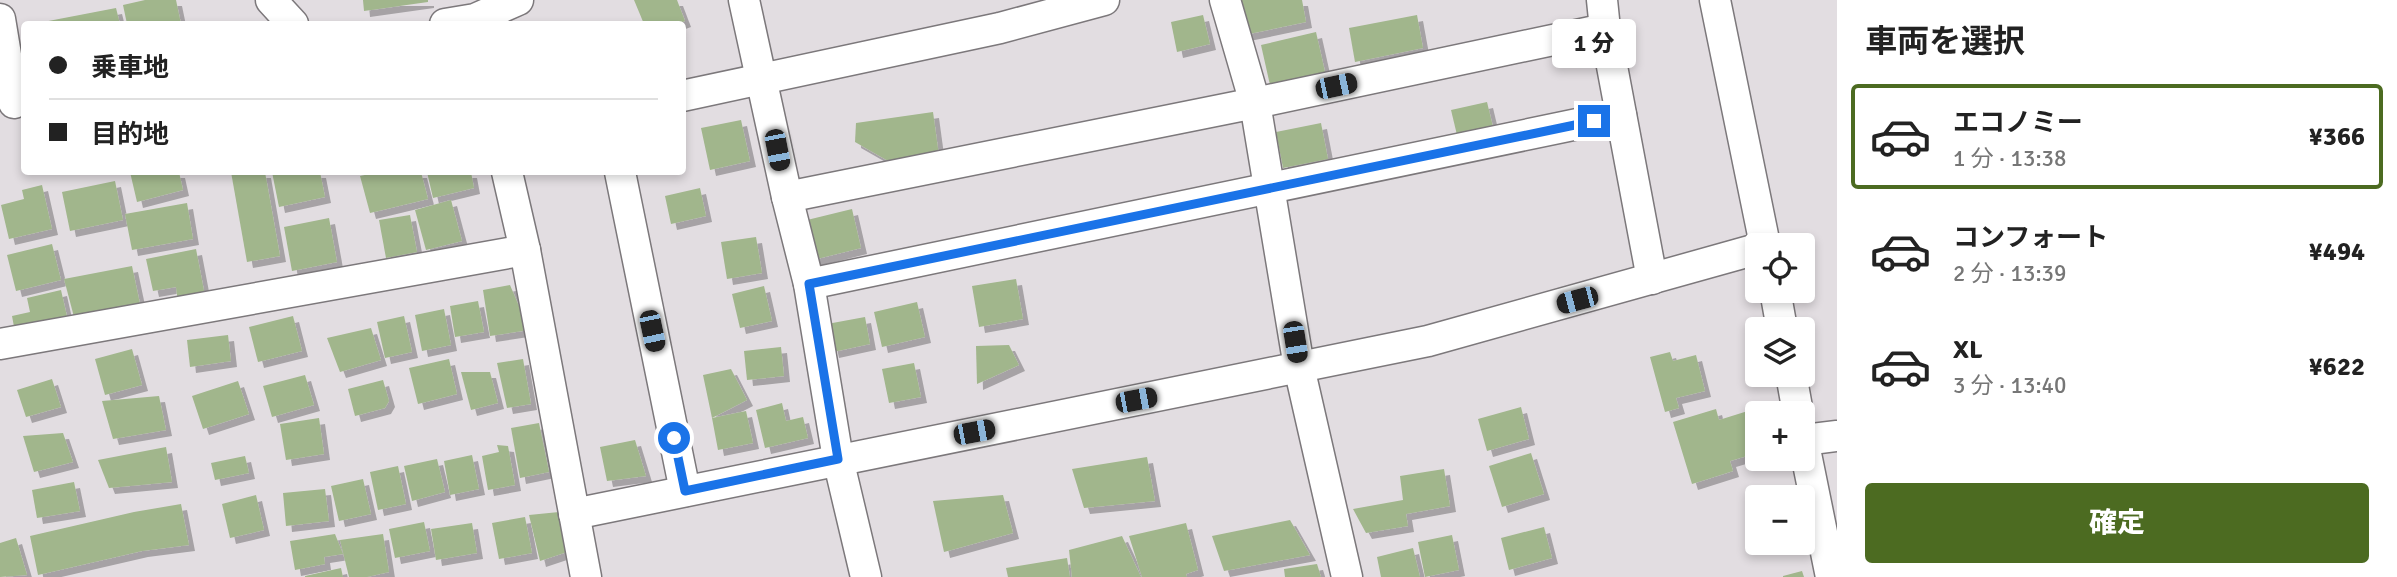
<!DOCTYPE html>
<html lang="ja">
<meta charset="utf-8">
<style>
body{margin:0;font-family:Signika,"Noto Sans JP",sans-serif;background:#f2f2f2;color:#222;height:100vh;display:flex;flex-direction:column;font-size:26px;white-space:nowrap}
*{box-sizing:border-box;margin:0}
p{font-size:23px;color:#767676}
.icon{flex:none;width:38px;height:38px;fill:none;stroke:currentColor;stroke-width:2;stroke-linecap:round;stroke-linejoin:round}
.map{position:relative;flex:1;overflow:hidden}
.side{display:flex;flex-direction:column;background:#fff;width:560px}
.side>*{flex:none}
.hud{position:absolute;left:21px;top:21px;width:665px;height:154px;border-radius:7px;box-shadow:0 4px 10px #0003;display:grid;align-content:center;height:154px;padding:0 28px;background:#fff}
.fabs{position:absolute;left:1745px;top:233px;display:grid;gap:14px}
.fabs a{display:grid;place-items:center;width:70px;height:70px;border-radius:7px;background:#fff;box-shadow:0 4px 10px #0003;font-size:35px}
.end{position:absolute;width:32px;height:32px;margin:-16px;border:9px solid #1a73e8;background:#fff;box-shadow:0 0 0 4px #fff}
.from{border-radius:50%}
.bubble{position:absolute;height:49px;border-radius:7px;background:#fff;box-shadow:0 4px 10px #0003;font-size:23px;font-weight:800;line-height:49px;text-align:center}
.car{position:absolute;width:21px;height:42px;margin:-21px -10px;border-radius:9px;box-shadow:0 0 5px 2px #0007;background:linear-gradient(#222 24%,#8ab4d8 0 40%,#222 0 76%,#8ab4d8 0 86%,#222 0)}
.hud b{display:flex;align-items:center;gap:24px;height:66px;font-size:26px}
.hud b+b{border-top:2px solid #e0e0e0}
.hud i{width:18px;height:18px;background:#222}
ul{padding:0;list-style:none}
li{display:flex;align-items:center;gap:21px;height:105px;margin:0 14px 10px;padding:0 14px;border:4px solid transparent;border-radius:7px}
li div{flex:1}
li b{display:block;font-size:26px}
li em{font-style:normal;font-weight:800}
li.active{border-color:#4c6b21}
li>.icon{width:63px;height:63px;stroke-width:1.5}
h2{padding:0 28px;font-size:32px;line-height:84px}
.primary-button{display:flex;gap:14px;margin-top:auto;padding:14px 28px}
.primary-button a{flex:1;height:80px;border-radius:7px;background:#4c6b21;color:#fff;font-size:28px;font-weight:800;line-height:80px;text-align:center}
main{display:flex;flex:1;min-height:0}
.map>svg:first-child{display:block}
</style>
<main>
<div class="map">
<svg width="1837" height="577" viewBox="0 0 1837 577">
<defs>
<filter id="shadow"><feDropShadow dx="6" dy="6" stdDeviation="0" flood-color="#0004"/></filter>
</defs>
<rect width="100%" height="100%" fill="#e2dde1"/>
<!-- building -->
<g fill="#a1b68c" filter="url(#shadow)">
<polygon points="145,0 176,0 181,24 127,24 123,5"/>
<polygon points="363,0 428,0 428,2 364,11"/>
<polygon points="634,0 677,0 685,21 677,24 644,24"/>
<polygon points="1236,0 1302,0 1306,22 1244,35"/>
<polygon points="116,8 120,24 38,24 38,23"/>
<polygon points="1203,15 1210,44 1177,52 1171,22"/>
<polygon points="1417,15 1423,48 1355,62 1349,28"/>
<polygon points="1316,32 1325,72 1270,85 1261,45"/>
<polygon points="1487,102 1493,127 1457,135 1451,110"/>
<polygon points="933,112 939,156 890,162 855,142 856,123"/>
<polygon points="741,120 750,161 710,170 701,128"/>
<polygon points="1321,123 1328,159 1283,168 1276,132"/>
<polygon points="130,172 179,172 183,190 137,202"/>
<polygon points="231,172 265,172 280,256 247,262"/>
<polygon points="272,172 320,172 325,197 279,207"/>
<polygon points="379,172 421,172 428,199 370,213 360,176"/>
<polygon points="427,172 471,172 474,188 433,198"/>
<polygon points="115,181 123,220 70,231 62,192"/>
<polygon points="42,185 52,229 9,239 1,205 24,199 22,190"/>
<polygon points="700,188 706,216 671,224 665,196"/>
<polygon points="451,200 462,241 426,250 415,210"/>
<polygon points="187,203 193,239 132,250 125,214"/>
<polygon points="852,209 861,248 813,260 803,221"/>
<polygon points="410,215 417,252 386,258 379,220"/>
<polygon points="329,218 337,262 292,271 284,227"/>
<polygon points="756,237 762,273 727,279 721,242"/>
<polygon points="52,244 61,280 16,291 7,255"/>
<polygon points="196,249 205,296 178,302 176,287 153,291 146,259"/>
<polygon points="132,266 140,304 74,317 64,279"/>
<polygon points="1016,279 1023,319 979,327 972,286"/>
<polygon points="510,285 529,330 490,336 483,290"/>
<polygon points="764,286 772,321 740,328 732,294"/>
<polygon points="61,290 68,321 15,332 12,316 30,312 27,298"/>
<polygon points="478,301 484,332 455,337 450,306"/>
<polygon points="917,302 925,337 882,347 874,312"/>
<polygon points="444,309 451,345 422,351 415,315"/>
<polygon points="293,316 302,351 258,362 249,327"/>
<polygon points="404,316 412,352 385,358 377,322"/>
<polygon points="865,317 870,344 833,352 827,324"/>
<polygon points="371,328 381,360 340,372 327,338"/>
<polygon points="228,335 231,361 190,367 187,340"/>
<polygon points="1009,345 1019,365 977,384 976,346"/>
<polygon points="781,347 784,376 747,380 744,351"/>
<polygon points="132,349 142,385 105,395 95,359"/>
<polygon points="1670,352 1673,361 1696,355 1705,391 1676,398 1679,408 1665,412 1650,357"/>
<polygon points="449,359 457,394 418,404 409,368"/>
<polygon points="523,359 531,404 507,408 497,363"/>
<polygon points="914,363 921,397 889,403 882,369"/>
<polygon points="731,369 747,400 712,418 703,375"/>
<polygon points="461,372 490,372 498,403 471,410"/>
<polygon points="305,375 314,405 272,417 263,386"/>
<polygon points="52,379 61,407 26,417 17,390"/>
<polygon points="383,380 389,401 385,408 355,416 348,389"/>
<polygon points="238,381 249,414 203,429 192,396"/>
<polygon points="159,396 166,430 113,439 102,401"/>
<polygon points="782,403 786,421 803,417 808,438 765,448 756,410"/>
<polygon points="1521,407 1529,439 1487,451 1478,419"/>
<polygon points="1716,409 1719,420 1751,410 1757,430 1757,453 1730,461 1733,471 1692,484 1673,422"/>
<polygon points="746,411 753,443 718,450 712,418"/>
<polygon points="319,418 324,454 286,460 280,424"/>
<polygon points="539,423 549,472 520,478 511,428"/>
<polygon points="63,433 73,462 34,472 23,436"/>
<polygon points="635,440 646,476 607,481 600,447"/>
<polygon points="497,445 508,446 515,485 488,490 482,456 499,452"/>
<polygon points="166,447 172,482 109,488 98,460"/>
<polygon points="1531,453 1544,494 1502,507 1489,466"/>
<polygon points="472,455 479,489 450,495 444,461"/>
<polygon points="245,456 249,473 215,480 211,463"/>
<polygon points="1147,457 1155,501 1084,508 1072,469"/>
<polygon points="437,459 445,492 412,501 404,466"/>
<polygon points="398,466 406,504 378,510 370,472"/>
<polygon points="1444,469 1450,506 1406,514 1408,526 1366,533 1353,509 1403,500 1400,476"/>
<polygon points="363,479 371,514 339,521 331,486"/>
<polygon points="74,482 80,511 37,518 32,490"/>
<polygon points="325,489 329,521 286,526 283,493"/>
<polygon points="256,495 264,530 230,538 222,504"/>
<polygon points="1003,495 1013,533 944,552 933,501"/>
<polygon points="181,504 189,545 142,551 38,575 30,536 134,512"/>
<polygon points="559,512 567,552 540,561 529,515"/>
<polygon points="525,517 532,553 499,559 492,523"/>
<polygon points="1290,520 1310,555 1224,571 1212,536"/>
<polygon points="424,522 430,551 395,558 389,529"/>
<polygon points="472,523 477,553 436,560 431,529"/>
<polygon points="1186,523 1198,570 1186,574 1187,577 1142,577 1129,536"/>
<polygon points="1544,527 1552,558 1509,570 1501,538"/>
<polygon points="335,534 343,554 324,557 325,564 295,570 290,541"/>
<polygon points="383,534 389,572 367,577 349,577 340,540"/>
<polygon points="1452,535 1459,570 1425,577 1418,542"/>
<polygon points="1122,536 1141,577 1072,577 1069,550"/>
<polygon points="16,538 27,575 0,577 0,543"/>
<polygon points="1413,548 1420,577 1381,577 1377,557"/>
<polygon points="1067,558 1070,577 1008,577 1006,568"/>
<polygon points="1317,564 1321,577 1285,577 1284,569"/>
<polygon points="341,568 343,577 305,577 305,576"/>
<polygon points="1802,571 1804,577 1783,577 1783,576"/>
</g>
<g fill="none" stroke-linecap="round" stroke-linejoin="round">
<defs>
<g id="minor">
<polyline points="271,0 293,24"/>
<polyline points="744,0 787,197 809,284 838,459 866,577"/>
<polyline points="1225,0 1255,103 1299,367 1347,577"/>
<polyline points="1602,0 1605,29 1652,279"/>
<polyline points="1715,0 1765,245"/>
<polyline points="0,19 14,103"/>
<polyline points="445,24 475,19 518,0"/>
<polyline points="682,96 1000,28 1104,0"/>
<polyline points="507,172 525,250 586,577"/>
<polyline points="620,172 685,491"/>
<polyline points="787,197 1255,103 1605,29"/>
<polyline points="809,284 1621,115"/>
<polyline points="1775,290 1782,329"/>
<polyline points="0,344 525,250"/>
<polyline points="1791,374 1798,413"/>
<polyline points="1802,434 1831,577"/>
<polyline points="1804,440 1837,436"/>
<polyline points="574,514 1428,341 1757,249"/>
</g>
</defs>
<!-- minor casing -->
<use href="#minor" stroke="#7c787b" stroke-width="33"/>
<!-- minor -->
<use href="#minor" stroke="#fff" stroke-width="30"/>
</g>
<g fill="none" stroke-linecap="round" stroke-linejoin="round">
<!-- route -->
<polyline stroke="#1a73e8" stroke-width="9" points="674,438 685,491 838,459 809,284 1594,121"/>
</g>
</svg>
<div class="fabs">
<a><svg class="icon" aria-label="locate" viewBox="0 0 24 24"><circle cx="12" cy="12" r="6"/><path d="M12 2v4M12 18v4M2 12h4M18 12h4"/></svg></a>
<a><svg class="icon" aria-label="layers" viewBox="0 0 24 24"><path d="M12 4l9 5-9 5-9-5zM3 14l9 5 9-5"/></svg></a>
<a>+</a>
<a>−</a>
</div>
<i class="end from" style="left:674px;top:438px"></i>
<i class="end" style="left:1594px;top:121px"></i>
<div class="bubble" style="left:1552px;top:19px;width:84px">1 分</div>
<i class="car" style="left:1336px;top:86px;rotate:78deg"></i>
<i class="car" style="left:777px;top:150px;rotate:169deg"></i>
<i class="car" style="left:1577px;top:300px;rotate:255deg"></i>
<i class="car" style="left:652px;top:331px;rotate:168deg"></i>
<i class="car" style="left:1295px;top:342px;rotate:171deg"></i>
<i class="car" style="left:1136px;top:400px;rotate:79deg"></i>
<i class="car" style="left:974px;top:432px;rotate:79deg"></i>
<div class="hud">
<b><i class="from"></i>乗車地</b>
<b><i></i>目的地</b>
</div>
</div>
<section class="side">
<h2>車両を選択</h2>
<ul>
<li class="active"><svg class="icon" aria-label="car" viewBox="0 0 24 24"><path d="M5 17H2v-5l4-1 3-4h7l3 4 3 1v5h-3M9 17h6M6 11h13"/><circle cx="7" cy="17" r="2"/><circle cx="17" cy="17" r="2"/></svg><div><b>エコノミー</b><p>1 分 · 13:38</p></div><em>¥366</em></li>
<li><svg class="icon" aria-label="car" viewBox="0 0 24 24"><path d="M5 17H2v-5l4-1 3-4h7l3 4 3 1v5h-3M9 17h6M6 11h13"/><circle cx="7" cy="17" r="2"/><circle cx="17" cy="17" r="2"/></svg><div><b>コンフォート</b><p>2 分 · 13:39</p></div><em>¥494</em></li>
<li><svg class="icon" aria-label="car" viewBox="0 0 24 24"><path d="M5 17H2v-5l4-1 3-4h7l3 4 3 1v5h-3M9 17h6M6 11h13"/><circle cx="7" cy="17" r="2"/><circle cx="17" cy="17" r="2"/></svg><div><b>XL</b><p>3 分 · 13:40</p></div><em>¥622</em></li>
</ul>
<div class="primary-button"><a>確定</a></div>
</section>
</main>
